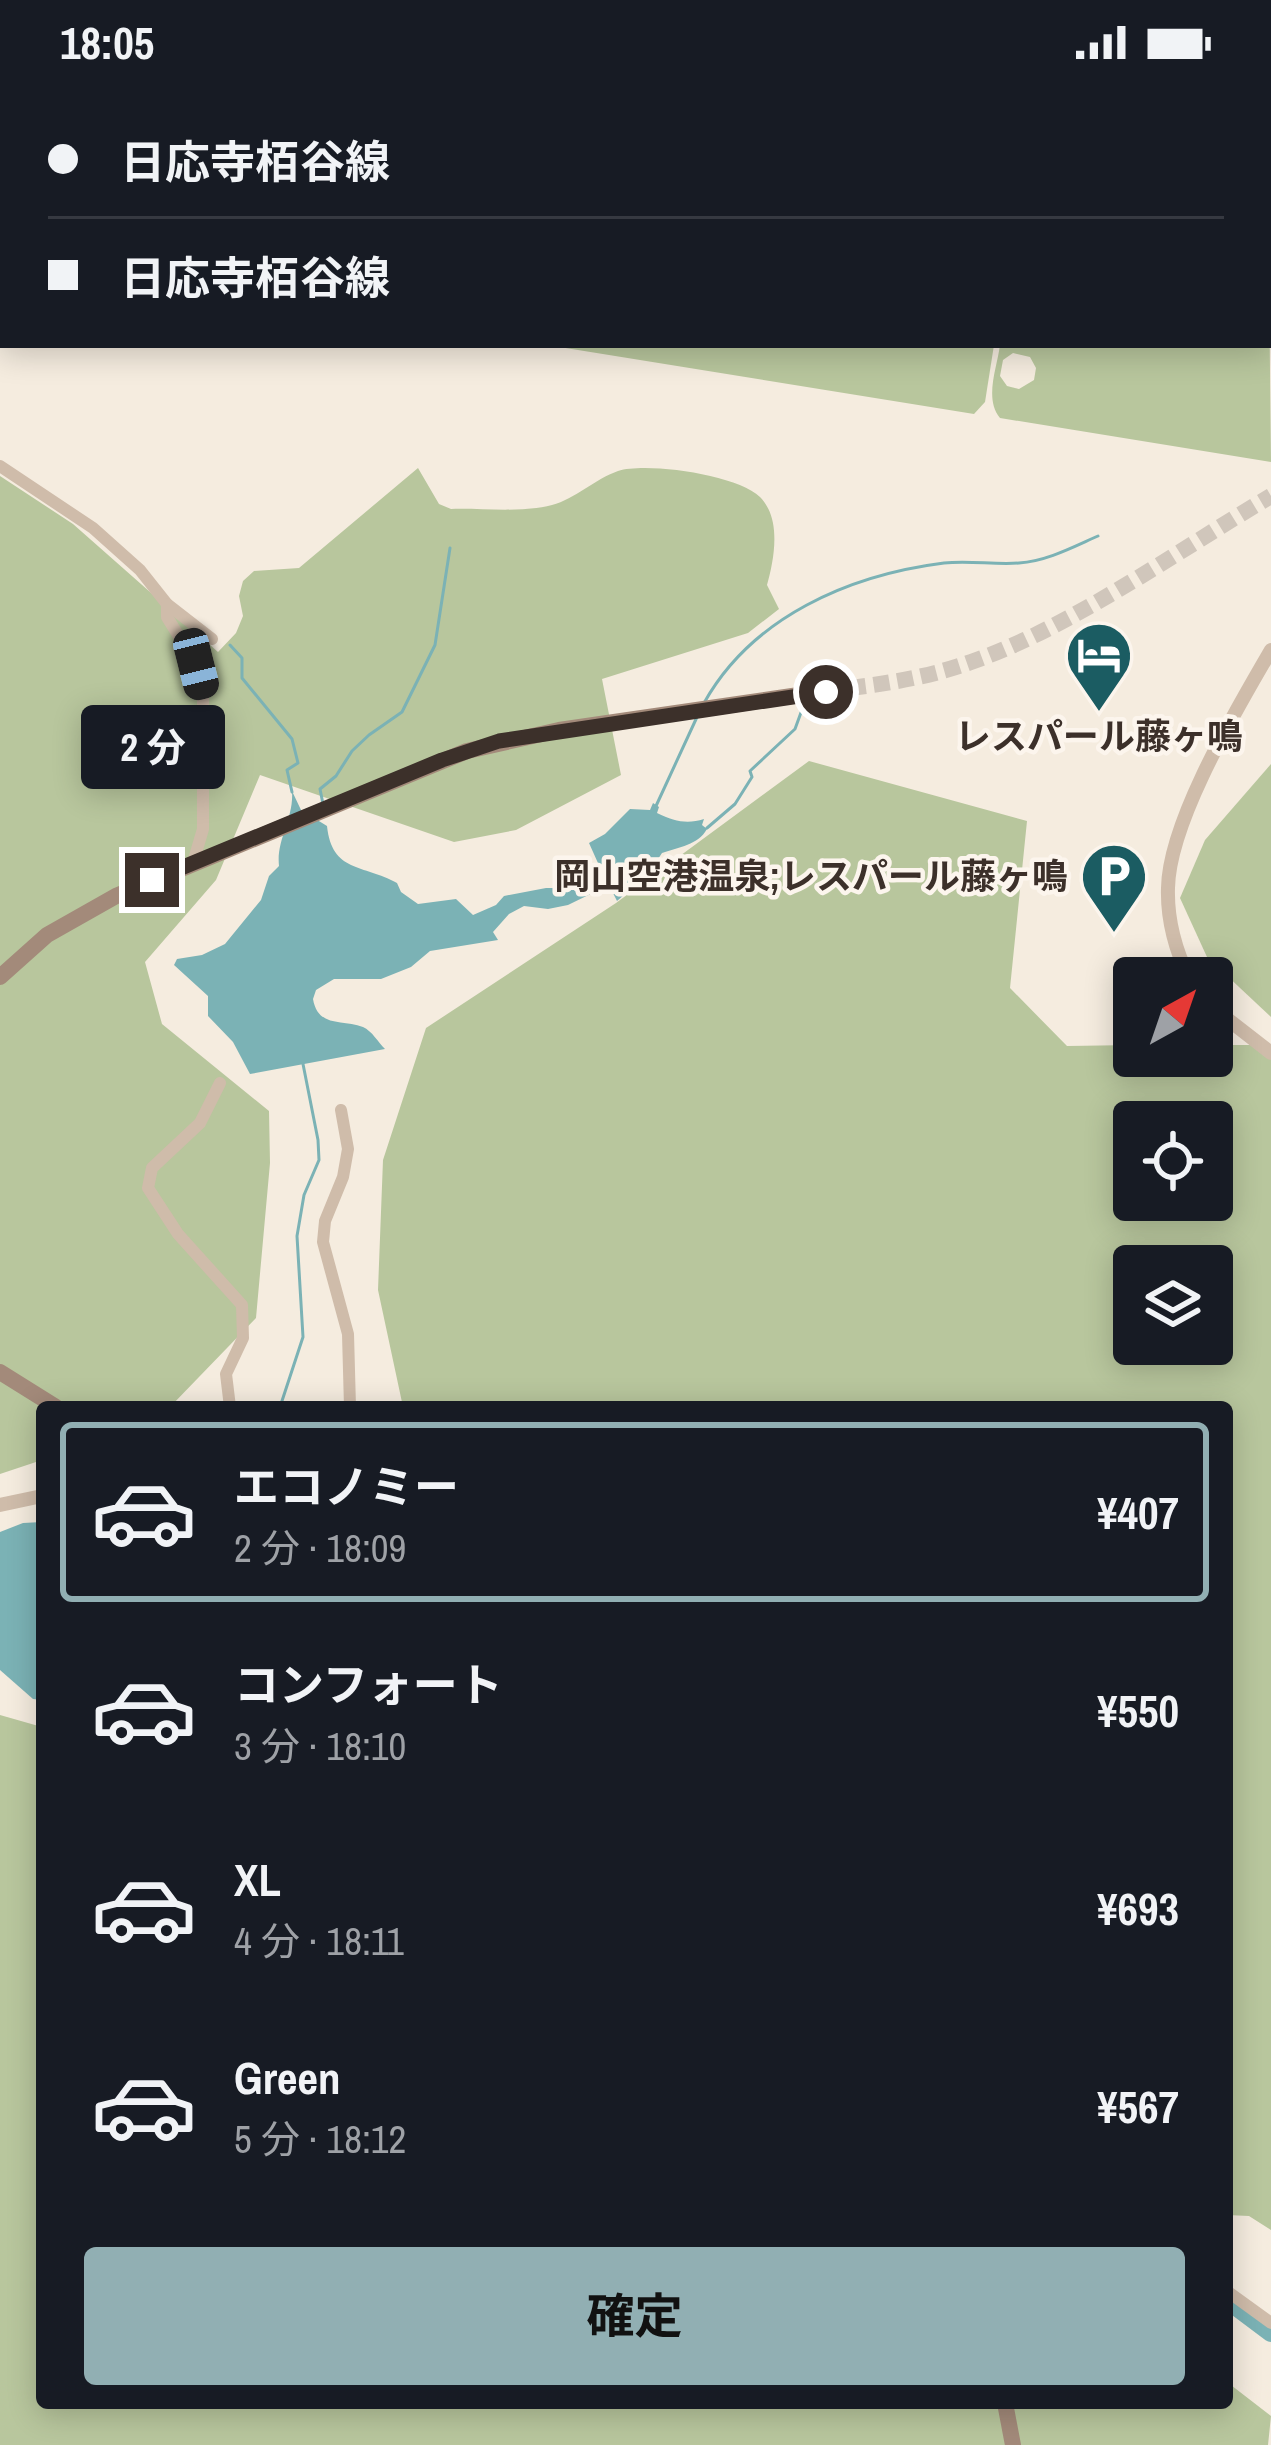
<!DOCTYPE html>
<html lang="ja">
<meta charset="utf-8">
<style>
body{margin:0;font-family:"Archivo Narrow","Noto Sans JP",sans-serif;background:#20242c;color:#f1f3f6;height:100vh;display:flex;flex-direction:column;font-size:45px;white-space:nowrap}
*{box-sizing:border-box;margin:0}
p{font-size:39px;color:#9ea1a6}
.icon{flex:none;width:66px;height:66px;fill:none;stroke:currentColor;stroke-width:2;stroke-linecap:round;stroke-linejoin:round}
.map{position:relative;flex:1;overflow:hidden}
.panel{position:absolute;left:36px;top:1317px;width:1197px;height:1008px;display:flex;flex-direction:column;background:#171b24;border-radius:12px;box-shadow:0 6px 30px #0003}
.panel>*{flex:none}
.guide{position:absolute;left:0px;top:0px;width:1272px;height:264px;box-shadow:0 6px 30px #0003;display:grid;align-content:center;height:264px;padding:0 48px;background:#171b24}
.needle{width:78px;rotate:40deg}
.fabs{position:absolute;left:1113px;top:873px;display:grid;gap:24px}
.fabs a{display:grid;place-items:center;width:120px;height:120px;border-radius:12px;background:#171b24;box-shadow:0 6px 30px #0003;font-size:60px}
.end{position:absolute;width:54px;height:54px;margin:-27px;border:15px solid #3c302a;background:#fff;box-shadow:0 0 0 6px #fff}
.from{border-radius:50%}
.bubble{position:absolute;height:84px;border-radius:12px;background:#171b24;box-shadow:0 6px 30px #0003;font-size:39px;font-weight:700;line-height:84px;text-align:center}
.car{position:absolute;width:36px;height:72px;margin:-36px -18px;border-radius:15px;box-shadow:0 0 9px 3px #0007;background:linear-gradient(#222 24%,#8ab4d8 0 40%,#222 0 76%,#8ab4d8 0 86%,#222 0)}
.guide b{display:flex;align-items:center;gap:42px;height:114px;font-size:45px}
.guide b+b{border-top:3px solid #363941}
.guide i{width:30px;height:30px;background:#f1f3f6}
ul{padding:21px 0 0;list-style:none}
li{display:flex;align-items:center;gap:36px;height:180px;margin:0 24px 18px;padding:0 24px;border:6px solid transparent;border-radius:12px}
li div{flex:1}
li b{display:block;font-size:45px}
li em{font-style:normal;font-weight:700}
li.selected{border-color:#91afb3}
li>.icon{width:108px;height:108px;stroke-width:1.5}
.button{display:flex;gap:24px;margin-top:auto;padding:24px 48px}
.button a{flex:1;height:138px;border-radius:12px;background:#91afb3;color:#111;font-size:48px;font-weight:700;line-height:138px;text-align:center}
.status{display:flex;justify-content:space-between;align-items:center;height:84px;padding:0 60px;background:#171b24;direction:ltr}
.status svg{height:33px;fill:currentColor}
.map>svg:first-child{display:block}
</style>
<div class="status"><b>18:05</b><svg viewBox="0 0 49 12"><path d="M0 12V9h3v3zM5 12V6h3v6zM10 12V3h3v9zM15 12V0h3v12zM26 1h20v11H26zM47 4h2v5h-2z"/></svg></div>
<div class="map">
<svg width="1271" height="2361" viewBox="0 0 1271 2361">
<rect width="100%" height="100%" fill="#f5ecdf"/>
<!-- green -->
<g fill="#b8c69d" fill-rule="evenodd">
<polygon points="0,0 96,3 3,3 3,173"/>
<polygon points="726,0 1037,0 731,3"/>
<polygon points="1043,0 1271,0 1271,95 1269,3 1042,3"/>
<path d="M1269 194 1271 378 1000 334C984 315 997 284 1000 261H1269ZM1013 269 1030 273 1036 284 1034 296 1019 305 1007 302 1000 292 1003 276Z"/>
<polygon points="547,261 994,261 985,318 974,330"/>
<path d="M418 384 439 420 451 425C482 424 522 429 552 421 575 415 595 395 618 387 648 378 737 391 760 413 782 435 774 476 767 501L779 525 748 549 602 595 621 691 516 746 454 758 260 691 216 796 145 878 162 940 269 1027 270 1079 256 1234 170 1323H42V1376L0 1390V392L73 440 218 568 236 549 243 532 239 512 243 497 254 487 299 484Z"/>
<path d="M809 677 1027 737 1010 904 1067 962 1134 961V972H1212V961H1271V2146L1249 2132 1227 2131V1323H403L378 1206 383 1076 426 944 616 819ZM1134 1038H1212V1116H1134ZM1134 1182H1212V1260H1134Z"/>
<polygon points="1271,680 1271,933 1207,873 1180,814 1205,756"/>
<polygon points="0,1631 42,1643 42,2319 1227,2319 1227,2298 1271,2332 1268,2361 0,2361"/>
</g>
<!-- water -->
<g fill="#7bb2b5">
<path d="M292 707 301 726 327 742C332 789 363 780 397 799L401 808 418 820 456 815 473 831 496 821 504 812 546 804H572L602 788 589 759 605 750 630 725 650 726 653 719 659 723 657 729C675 738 688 740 704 735L702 741 707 745C698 761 679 763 662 769L648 790 617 817 609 801 568 821 548 825 524 822 509 830 493 848 498 856 430 867 411 883 381 895H334L316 906 313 915C318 944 342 935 363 943 372 947 378 958 385 965L250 990 233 958 208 932V912L174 881 177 875 202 871 225 860 261 816 269 792 279 782C276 755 294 735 292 707Z"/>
<polygon points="42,1438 42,1616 33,1615 0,1586 0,1448 23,1439"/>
</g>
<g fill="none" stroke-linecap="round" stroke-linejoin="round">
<!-- stream -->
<g stroke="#7bb2b5" stroke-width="3">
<polyline points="230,561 242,574 242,594 292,655 298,679 287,686 292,708"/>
<path d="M704 619C752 533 849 491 944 479 969 476 994 481 1019 479 1047 477 1073 463 1098 452"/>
<polyline points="323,720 320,705 336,692 352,667 369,651 402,628 435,561 450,464"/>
<polyline points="656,722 697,633"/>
<polyline points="707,744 735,720 752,693 750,687 795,645 803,623"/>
<polyline points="280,1323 303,1253 297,1152 304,1111 319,1076 318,1056 303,980"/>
</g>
<!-- river -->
<polyline stroke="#7bb2b5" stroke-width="18" points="1227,2216 1271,2249"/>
<!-- taxiway -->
<g stroke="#988e84" stroke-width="27">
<polyline points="674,0 675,3"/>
<polyline points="644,3 647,0"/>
</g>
<!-- runway -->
<g stroke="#988e84" stroke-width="69">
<polyline points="381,0 400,3"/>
<polyline points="1269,143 1271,143"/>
</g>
<!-- secondary-tunnel -->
<path stroke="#d0c6bb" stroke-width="16" stroke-dasharray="16 8" stroke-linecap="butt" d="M826 607C876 601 924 595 971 578 1070 544 1179 466 1271 412"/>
<!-- minor -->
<g stroke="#cfbcaa" stroke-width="12">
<polyline points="0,382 93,444 140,486 167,520 212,555"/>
<polyline points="167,520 167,533 196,580 203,609 203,745 193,779"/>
<polyline points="220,999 200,1039 152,1084 148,1104 178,1150 242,1221 243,1254 226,1290 230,1323"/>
<polyline points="341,1026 348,1065 343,1093 325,1137 323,1158 348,1250 350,1323"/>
<polyline points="1227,2207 1271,2239"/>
</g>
<!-- tertiary -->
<g stroke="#cfbcaa" stroke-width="14">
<path d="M1189 894C1175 865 1167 837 1168 804 1169 737 1237 625 1271 566"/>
<polyline points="1212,923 1271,969"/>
<polyline points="0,1421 42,1412"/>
</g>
<!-- secondary -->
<g stroke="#a38a7a" stroke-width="16">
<polyline points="0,893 47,851 116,812 467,667 559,646 826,607"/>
<polyline points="0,1288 56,1323"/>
<polyline points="1005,2319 1013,2361"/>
</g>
</g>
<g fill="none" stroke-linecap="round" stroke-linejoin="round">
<!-- route -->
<polyline stroke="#3c302a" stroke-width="15" points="152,796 442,676 499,657 826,608"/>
</g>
<!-- icons -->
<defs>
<symbol id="hotel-pin" viewBox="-11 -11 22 30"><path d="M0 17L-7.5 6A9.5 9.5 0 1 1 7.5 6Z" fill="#1b5c62" stroke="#fcf5ed"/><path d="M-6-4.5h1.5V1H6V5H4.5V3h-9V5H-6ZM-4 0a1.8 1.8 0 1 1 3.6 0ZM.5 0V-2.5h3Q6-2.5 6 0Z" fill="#fff"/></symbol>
<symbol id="parking-pin" viewBox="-11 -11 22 30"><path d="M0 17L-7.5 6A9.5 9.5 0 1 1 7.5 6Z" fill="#1b5c62" stroke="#fcf5ed"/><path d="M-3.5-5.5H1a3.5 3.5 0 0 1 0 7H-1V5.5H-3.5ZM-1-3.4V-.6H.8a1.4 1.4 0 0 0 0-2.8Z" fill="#fff"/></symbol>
</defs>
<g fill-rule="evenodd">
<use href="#hotel-pin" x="1061" y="533" width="76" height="104"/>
<use href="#parking-pin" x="1076" y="754" width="76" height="104"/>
</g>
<g text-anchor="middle" stroke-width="9" stroke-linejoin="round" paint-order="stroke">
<!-- poi labels -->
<g font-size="36" font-weight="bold" fill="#3c302a" stroke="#fcf5ed">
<text x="1099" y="665">レスパール藤ヶ鳴</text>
<text x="1068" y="805" text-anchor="end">岡山空港温泉;レスパール藤ヶ鳴</text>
</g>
</g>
</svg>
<div class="fabs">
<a><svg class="needle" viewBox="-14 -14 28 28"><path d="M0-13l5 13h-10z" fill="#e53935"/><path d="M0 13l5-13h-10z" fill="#9ea1a6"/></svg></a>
<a><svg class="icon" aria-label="locate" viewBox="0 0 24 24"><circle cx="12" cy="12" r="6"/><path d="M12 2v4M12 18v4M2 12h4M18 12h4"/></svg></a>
<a><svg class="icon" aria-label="layers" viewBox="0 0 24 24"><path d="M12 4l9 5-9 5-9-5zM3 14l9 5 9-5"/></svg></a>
</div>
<i class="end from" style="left:826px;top:608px"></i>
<i class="end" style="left:152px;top:796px"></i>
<div class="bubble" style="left:81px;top:621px;width:144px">2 分</div>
<i class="car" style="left:196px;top:580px;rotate:166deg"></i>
<div class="guide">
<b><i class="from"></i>日応寺栢谷線</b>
<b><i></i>日応寺栢谷線</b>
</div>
<section class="panel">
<ul>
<li class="selected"><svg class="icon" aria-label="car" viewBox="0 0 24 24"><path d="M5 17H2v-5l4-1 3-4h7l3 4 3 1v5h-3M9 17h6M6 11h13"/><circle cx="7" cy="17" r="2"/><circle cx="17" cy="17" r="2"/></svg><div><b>エコノミー</b><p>2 分 · 18:09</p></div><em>¥407</em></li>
<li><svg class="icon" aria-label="car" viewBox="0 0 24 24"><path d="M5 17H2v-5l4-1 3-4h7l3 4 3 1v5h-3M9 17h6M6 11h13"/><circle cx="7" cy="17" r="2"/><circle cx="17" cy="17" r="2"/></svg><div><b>コンフォート</b><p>3 分 · 18:10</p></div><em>¥550</em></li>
<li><svg class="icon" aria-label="car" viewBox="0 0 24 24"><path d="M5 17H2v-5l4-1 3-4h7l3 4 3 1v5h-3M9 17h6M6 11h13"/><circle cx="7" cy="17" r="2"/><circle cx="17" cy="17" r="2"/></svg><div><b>XL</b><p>4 分 · 18:11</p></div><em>¥693</em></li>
<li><svg class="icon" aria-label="car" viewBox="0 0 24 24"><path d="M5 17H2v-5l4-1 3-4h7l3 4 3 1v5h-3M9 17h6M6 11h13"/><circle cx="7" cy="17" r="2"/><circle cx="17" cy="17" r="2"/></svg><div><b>Green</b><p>5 分 · 18:12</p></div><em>¥567</em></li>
</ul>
<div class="button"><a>確定</a></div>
</section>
</div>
